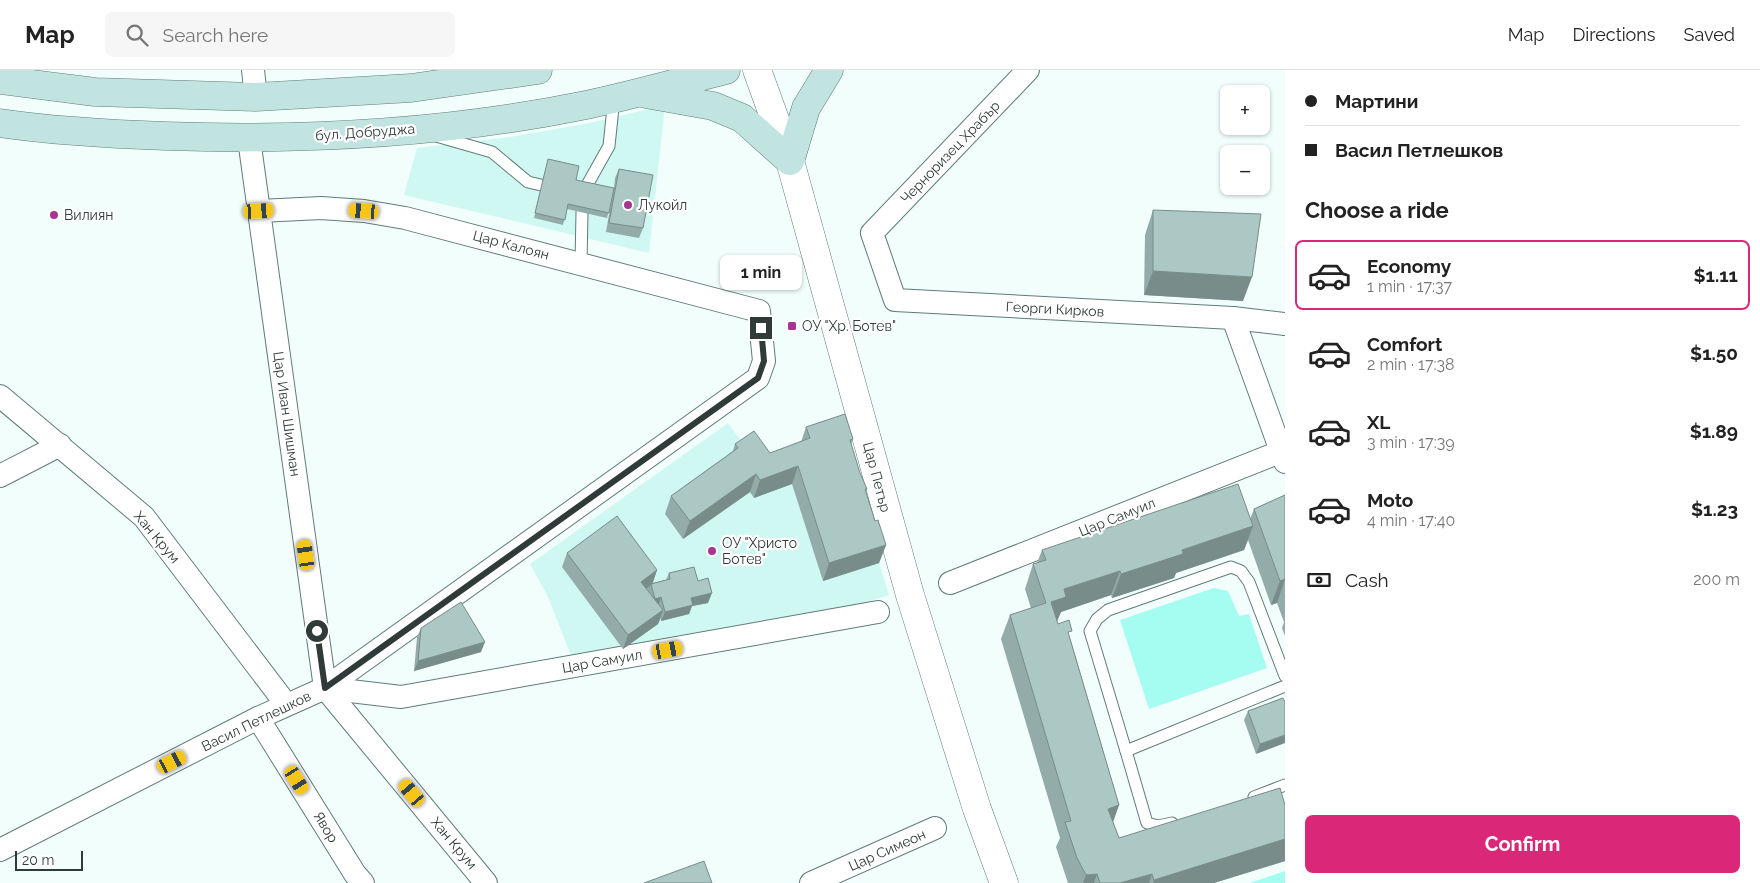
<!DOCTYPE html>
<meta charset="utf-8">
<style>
body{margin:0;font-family:Raleway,sans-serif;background:#f6f6f6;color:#222;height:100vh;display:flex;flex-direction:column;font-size:19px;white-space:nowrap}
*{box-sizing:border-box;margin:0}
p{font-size:16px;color:#767676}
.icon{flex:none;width:28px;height:28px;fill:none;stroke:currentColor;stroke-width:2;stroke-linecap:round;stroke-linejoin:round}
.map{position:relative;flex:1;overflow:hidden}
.drawer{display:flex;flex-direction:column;background:#fff;width:475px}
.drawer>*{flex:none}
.banner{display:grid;align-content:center;height:110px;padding:0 20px;background:#fff}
.buttons{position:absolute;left:1220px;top:15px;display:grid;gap:10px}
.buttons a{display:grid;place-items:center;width:50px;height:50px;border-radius:8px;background:#fff;box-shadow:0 1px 4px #0004;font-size:25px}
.scale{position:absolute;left:15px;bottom:12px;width:68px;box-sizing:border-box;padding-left:5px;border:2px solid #2f3a39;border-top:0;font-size:14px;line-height:18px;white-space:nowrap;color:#2f3a39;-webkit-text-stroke:4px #fff;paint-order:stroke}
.end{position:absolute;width:22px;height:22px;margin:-11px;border:6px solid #2f3a39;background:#fff;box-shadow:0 0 0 2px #fff}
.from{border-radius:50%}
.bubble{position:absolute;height:35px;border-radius:8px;background:#fff;box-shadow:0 1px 4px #0004;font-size:16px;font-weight:700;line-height:35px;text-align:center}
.car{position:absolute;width:15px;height:30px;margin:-15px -8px;border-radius:6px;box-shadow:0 0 4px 1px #0007;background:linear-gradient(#f5c518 24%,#345 0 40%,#f5c518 0 76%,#345 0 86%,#f5c518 0)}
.banner b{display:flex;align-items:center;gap:18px;height:48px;font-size:19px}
.banner b+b{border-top:1px solid #e0e0e0}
.banner i{width:12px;height:12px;background:#222}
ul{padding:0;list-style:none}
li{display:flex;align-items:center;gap:15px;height:70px;margin:0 10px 8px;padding:0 10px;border:2px solid transparent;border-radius:8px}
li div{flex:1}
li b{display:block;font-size:19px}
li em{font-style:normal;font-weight:700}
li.active{border-color:#db2777}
li>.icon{width:45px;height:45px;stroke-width:1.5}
h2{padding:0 20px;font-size:22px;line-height:60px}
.pay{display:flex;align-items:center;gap:12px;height:55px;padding:0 20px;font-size:19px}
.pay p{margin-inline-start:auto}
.button{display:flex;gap:10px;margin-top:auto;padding:10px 20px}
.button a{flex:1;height:58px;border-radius:8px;background:#db2777;color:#fff;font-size:20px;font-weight:700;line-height:58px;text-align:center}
header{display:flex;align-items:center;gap:30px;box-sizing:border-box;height:70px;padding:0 25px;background:#fff;border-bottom:1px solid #e0e0e0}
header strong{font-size:24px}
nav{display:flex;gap:28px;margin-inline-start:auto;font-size:18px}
.search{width:350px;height:45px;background:#f6f6f6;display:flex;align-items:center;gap:12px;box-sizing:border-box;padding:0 18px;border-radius:8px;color:#767676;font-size:19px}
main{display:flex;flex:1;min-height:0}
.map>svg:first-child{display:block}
</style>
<header>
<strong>Map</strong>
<div class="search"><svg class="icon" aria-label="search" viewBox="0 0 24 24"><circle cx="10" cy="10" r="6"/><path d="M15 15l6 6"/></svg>Search here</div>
<nav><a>Map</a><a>Directions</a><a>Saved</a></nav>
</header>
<main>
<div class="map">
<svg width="1285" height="813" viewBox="0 0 1285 813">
<rect width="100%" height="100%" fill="#f2fefc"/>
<!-- built -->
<g fill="#d0f8f2">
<polygon points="665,35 649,183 404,125 417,78 510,67 590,53"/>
<polygon points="728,353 764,401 839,362 889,525 861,534 572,588 548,527 530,494"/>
</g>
<!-- green -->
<g fill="#a5fcf1">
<polygon points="1214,518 1228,521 1239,546 1249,544 1267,598 1149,639 1120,550"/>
<polygon points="1285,801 1285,813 1250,813"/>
</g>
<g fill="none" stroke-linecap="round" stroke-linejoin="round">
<defs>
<g id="service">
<polyline points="436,66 492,82 528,112 541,115"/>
<polyline points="586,117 609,76 614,28"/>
<polyline points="581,194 582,142"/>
<polyline points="1285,606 1249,512 1241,501 1231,497 1108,540 1097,549 1090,561 1126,681 1285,616"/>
<polyline points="1126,681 1147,753 1158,756 1172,753"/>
<polyline points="1254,727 1285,715"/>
</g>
<g id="minor">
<polyline points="253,0 256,27"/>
<polyline points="1028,0 872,163 895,230 1233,248 1285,254"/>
<polyline points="249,69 325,618"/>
<polyline points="1233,248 1285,392"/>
<polyline points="0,326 144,447 286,634"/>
<polyline points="0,406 60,375"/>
<polyline points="950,513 1285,380"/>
<polyline points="325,618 401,627 878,542"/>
<polyline points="325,618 486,813"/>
<polyline points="258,648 355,804 363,813"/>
<polyline points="0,780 258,648 325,618 758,308 764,291 759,241 405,148 364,141 321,138 259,141"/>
<polyline points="811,813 935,758"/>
</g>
<polyline id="tertiary" points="757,0 790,91 910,525 977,739 1004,813"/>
<g id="secondary">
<polyline points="0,10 95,22 256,27 411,18 538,0"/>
<polyline points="646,24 713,36 742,48 790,91 806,38 829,0"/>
<path d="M0 53C55 61 110 64 166 66 306 71 449 63 586 35 633 25 679 12 726 0"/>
</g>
</defs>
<!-- service casing -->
<use href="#service" stroke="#607c78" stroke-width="13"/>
<!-- minor casing -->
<use href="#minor" stroke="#607c78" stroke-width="24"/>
<!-- tertiary casing -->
<use href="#tertiary" stroke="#607c78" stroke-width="29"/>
<!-- secondary casing -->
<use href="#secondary" stroke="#607c78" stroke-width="29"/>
<!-- service -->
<use href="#service" stroke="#fff" stroke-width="11"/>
<!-- minor -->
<use href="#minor" stroke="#fff" stroke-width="22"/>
<!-- tertiary -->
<use href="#tertiary" stroke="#fff" stroke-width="28"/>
<!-- secondary -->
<use href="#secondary" stroke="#c2e4e0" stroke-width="28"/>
</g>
<!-- wall -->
<g fill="#93aca9">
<polygon points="548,89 576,110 614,118 615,108 619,99 643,158 639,168 606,162 611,133 607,148 567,139 563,155 534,148"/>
<polygon points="1153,140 1243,231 1144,225 1145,165"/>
<polygon points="806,357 853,369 851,375 860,403 867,419 866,421 875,451 886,475 879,493 823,511 792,414 754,428 750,422 683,469 665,444 671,426 733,381 735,374 770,383 801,372"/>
<polygon points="1285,425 1285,566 1282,558 1284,552 1277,533 1271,535 1248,470 1244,480 1176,503 1174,508 1112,528 1111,525 1061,542 1057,551 1058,554 1070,568 1119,735 1113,752 1119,768 1285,735 1285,791 1214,813 1068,813 1056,777 1060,768 1001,569 1010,545 1031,538 1025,519 1033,494 1037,493 1042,480 1250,449 1254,439"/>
<polygon points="567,483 657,500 653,513 666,510 669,503 698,511 708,533 692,536 689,544 661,551 661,548 658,554 623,579 562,497"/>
<polygon points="421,558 481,582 414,601 417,567"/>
<polygon points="1283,628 1256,684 1244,650 1248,641"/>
</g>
<!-- shaded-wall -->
<g fill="#788c89">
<polygon points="1153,201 1252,207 1243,231 1144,225"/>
<polygon points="798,396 792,414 754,428 760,410"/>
<polygon points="756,404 750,422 683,469 690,451"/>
<polygon points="1253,456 1244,480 1176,503 1174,508 1112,528 1121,504 1182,480"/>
<polygon points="886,475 879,493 823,511 829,493"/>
<polygon points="657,500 652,514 651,514 650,516 636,526 641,512"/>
<polygon points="1120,501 1111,525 1061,542 1057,551 1042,556 1051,532 1064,519"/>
<polygon points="1285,509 1277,533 1271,535 1280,511"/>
<polygon points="712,523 708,533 692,536 689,544 661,551 665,542 691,528"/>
<polygon points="661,527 658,537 655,529"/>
<polygon points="663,540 658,554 623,579 628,565"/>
<polygon points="485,572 481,582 414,601 418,591"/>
<polygon points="1285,665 1285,673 1256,684 1260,674"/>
<polygon points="1119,735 1110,760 1108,739"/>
<polygon points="1285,769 1285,791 1214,813 1153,813 1154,810"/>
<polygon points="1097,804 1094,813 1083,813 1086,805"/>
<polygon points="1152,804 1149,813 1120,813"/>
</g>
<!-- building -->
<g fill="#abc8c4" stroke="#788c89">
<polygon points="548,89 579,96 576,110 614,118 609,143 568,134 565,150 535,143"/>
<polygon points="619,99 653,105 643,158 609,153"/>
<polygon points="1153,140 1261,144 1252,207 1153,201"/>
<polygon points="845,344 853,369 850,370 860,403 867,419 865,419 875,451 878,450 886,475 829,493 798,396 760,410 756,404 690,451 671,426 738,378 735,374 754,361 770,383 810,368 806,357"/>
<polygon points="1238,414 1253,456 1182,480 1183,484 1121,504 1120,501 1064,519 1066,527 1051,532 1058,554 1069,550 1072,561 1068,562 1119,735 1108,739 1119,768 1280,718 1285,735 1285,769 1154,810 1152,804 1120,813 1100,813 1097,804 1086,805 1077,788 1065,752 1071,751 1010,545 1046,533 1033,494 1046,490 1042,480"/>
<polygon points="1285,425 1285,509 1280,511 1254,439"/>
<polygon points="617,446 657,500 641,512 663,540 628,565 567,483"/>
<polygon points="694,497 698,511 708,508 712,523 691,528 693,535 665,542 661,527 655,529 651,514 670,509 669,503"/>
<polygon points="461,532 485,572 418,591 421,558"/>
<polygon points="1283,628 1285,632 1285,665 1260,674 1248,641"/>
<polygon points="704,791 712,813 644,813"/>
</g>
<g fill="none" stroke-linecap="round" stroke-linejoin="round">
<!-- route -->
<polyline stroke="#2f3a39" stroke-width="6" points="317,561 325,618 758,308 764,291 761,258"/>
</g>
<!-- markers -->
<g fill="#a73692" stroke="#fff" stroke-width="2">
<circle cx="628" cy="135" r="5"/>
<circle cx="54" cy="145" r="5"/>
<rect x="787" y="251" width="10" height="10" rx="2.5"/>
<circle cx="712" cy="481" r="5"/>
</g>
<g text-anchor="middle" stroke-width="4.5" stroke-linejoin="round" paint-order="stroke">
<!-- street labels -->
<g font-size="14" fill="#2f3a39" stroke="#fff">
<text transform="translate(365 62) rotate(-4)" y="5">бул. Добруджа</text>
<text transform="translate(950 82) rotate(-46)" y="5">Черноризец Храбър</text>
<text transform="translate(511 175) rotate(15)" y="5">Цар Калоян</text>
<text transform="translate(1055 239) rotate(3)" y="5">Георги Кирков</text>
<text transform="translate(287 344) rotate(82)" y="5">Цар Иван Шишман</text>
<text transform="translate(877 407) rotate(75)" y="5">Цар Петър</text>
<text transform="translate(1117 447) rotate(-22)" y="5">Цар Самуил</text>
<text transform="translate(157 467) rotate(50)" y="5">Хан Крум</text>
<text transform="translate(602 591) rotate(-10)" y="5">Цар Самуил</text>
<text transform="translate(256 651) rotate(-26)" y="5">Васил Петлешков</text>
<text transform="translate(326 757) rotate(58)" y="5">Явор</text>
<text transform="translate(454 773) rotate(50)" y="5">Хан Крум</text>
<text transform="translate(887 780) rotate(-24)" y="5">Цар Симеон</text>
</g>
<!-- poi labels -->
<g font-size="14" fill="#2f3a39" stroke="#fff" text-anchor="start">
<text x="638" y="140">Лукойл</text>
<text x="64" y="150">Вилиян</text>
<text x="802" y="261">ОУ "Хр. Ботев"</text>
<text x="722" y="478">ОУ "Христо<tspan x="722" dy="16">Ботев"</tspan></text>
</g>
</g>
</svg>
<div class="buttons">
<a>+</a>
<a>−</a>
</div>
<div class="scale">20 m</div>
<i class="end from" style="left:317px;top:561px"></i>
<i class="end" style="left:761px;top:258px"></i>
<div class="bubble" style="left:720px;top:185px;width:82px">1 min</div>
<i class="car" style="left:259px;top:141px;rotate:87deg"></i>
<i class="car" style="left:364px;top:141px;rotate:274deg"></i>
<i class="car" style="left:306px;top:485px;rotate:352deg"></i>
<i class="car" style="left:668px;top:580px;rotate:80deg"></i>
<i class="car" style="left:172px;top:692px;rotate:63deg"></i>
<i class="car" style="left:297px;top:710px;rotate:148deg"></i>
<i class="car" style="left:412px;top:723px;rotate:320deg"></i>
</div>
<section class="drawer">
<div class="banner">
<b><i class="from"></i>Мартини</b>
<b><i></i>Васил Петлешков</b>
</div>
<h2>Choose a ride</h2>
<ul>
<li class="active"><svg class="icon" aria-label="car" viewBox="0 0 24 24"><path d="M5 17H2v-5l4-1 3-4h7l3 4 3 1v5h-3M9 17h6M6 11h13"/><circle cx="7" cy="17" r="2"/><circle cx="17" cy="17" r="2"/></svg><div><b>Economy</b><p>1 min · 17:37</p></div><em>$1.11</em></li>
<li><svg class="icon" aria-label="car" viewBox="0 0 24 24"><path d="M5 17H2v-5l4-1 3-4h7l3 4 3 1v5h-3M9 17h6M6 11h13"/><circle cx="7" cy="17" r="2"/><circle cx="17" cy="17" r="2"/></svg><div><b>Comfort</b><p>2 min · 17:38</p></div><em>$1.50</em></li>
<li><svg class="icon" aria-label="car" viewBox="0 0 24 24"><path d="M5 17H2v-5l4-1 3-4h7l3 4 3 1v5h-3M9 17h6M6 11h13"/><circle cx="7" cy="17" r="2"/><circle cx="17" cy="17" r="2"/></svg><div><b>XL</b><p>3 min · 17:39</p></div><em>$1.89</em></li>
<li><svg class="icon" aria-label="car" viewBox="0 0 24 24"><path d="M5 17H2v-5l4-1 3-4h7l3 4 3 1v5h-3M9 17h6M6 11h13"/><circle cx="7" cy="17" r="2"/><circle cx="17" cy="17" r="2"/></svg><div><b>Moto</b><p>4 min · 17:40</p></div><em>$1.23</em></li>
</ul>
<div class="pay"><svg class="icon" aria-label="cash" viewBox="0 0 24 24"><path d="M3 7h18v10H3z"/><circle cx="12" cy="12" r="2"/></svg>Cash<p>200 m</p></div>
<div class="button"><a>Confirm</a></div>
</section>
</main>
